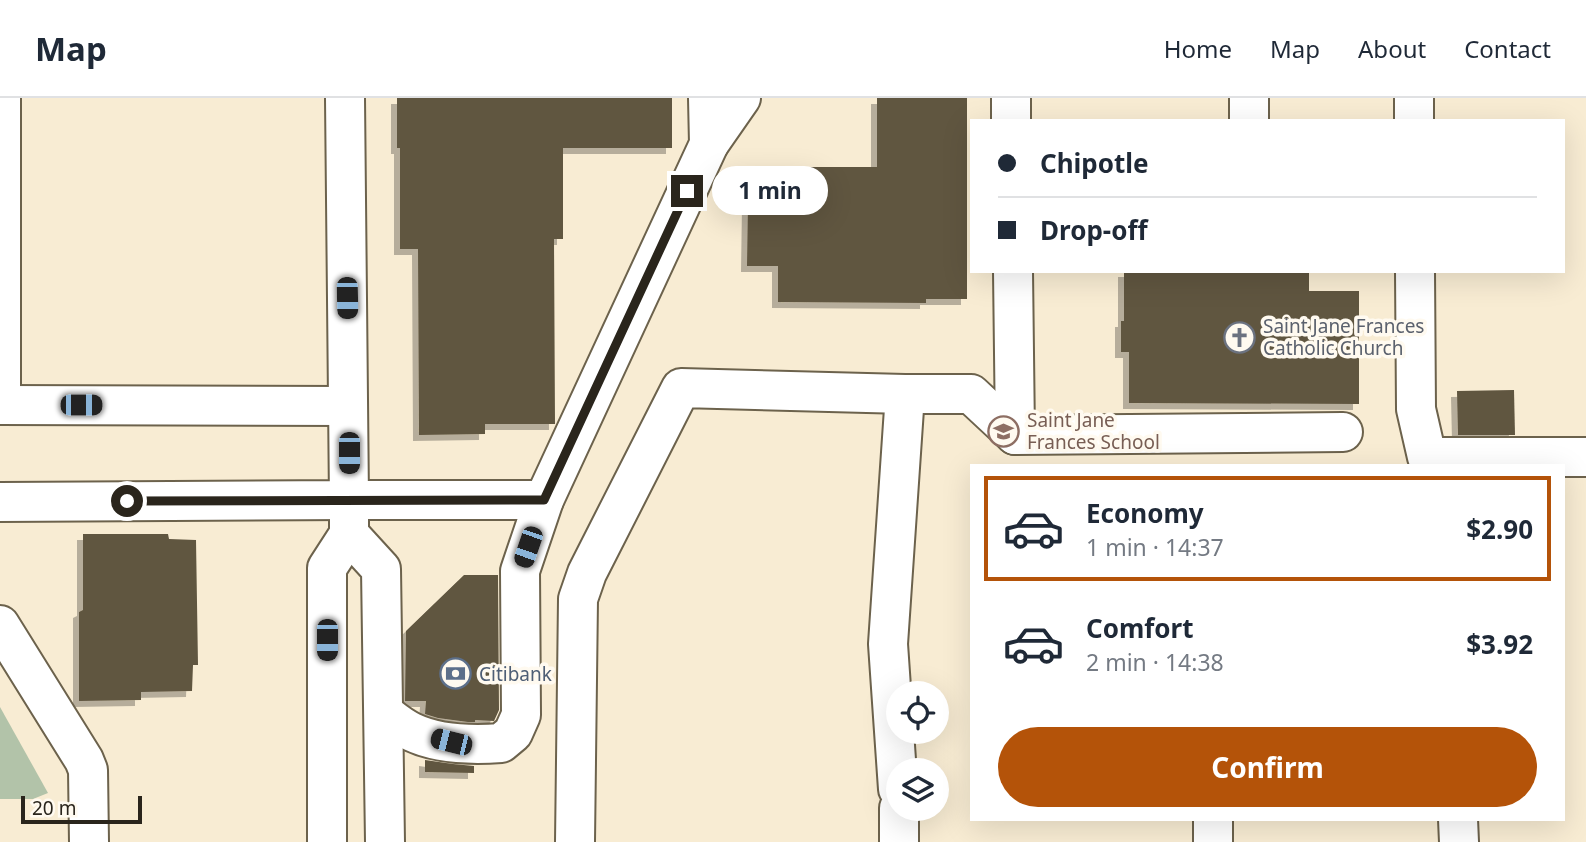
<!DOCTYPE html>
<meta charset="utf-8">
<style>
body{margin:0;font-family:"Noto Sans",sans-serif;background:#f2f2f3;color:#1f2937;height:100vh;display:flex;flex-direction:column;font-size:26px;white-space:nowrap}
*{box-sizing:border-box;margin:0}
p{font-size:23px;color:#747a83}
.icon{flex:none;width:38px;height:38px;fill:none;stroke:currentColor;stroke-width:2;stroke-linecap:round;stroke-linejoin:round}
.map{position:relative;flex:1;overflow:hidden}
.details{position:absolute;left:970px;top:366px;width:595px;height:357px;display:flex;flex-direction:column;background:#fff;border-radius:0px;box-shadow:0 7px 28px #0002}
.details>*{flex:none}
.hud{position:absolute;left:970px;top:21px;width:595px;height:154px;border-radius:0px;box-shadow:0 7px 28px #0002;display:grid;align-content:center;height:154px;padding:0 28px;background:#fff}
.fabs{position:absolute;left:886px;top:583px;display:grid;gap:14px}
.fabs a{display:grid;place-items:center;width:63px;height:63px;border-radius:50%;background:#fff;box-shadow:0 7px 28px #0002;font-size:35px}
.scale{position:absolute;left:21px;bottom:18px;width:121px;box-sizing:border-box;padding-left:7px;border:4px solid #2a251c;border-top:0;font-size:19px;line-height:24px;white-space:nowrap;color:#2a251c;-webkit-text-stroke:5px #fffaf0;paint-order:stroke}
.end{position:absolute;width:32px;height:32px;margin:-16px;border:9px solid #2a251c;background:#fff;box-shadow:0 0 0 4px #fff}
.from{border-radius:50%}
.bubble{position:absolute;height:49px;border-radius:24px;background:#fff;box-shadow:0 7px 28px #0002;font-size:23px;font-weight:700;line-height:49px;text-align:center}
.car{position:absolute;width:21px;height:42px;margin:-21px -10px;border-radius:9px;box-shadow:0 0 5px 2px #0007;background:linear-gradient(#222 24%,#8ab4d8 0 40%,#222 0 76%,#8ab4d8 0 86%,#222 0)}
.hud b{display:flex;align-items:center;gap:24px;height:66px;font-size:26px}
.hud b+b{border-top:2px solid #e0e1e3}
.hud i{width:18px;height:18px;background:#1f2937}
ul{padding:12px 0 0;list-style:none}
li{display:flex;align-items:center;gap:21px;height:105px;margin:0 14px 10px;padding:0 14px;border:4px solid transparent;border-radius:0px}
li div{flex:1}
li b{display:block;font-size:26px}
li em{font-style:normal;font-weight:700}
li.selected{border-color:#b45309}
li>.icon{width:63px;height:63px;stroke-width:1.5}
.primary-button{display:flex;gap:14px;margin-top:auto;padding:14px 28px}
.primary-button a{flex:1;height:80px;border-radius:42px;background:#b45309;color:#fff;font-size:28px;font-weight:700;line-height:80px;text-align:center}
header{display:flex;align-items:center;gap:42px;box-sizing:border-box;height:98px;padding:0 35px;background:#fff;border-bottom:2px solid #e0e1e3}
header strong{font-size:33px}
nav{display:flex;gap:38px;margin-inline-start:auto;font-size:24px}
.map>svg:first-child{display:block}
</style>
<header>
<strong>Map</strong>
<nav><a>Home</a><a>Map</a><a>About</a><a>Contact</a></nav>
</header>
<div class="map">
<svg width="1586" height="744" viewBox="0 0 1586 744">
<defs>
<filter id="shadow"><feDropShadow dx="-6" dy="6" stdDeviation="0" flood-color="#0004"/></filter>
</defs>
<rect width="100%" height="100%" fill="#f8ecd3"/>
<!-- green -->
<polygon fill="#b2c3a9" points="0,609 48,695 33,701 0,701"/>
<!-- building -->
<g fill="#605640" filter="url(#shadow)">
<polygon points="397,0 672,0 672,50 563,50 563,141 554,141 555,326 485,326 485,336 419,337 418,151 400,151 400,50 397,50"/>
<polygon points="877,0 967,0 967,201 926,201 926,205 778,204 778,168 747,168 748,102 778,102 778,69 877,69"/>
<polygon points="1124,173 1309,173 1309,193 1359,193 1359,306 1129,305 1129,254 1121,254 1121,223 1124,223"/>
<polygon points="1514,292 1515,337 1458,337 1457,293"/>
<polygon points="83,436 168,436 169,441 196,442 198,567 193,567 192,593 141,594 141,602 79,603 79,514 83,512"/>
<polygon points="464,477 498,477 499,612 494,623 475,622 475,624 468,624 438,620 425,616 426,603 405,603 406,533"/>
<polygon points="425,662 453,666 474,668 474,675 425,674"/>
</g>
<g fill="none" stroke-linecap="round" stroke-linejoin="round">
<defs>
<g id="minor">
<polyline points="1,0 1,307"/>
<polyline points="1011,0 1011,23"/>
<polyline points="1249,0 1249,23"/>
<polyline points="1414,0 1414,23"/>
<polyline points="709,46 741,0"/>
<polyline points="1013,173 1015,337"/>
<polyline points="1415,173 1416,311 1427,359 1586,359"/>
<polyline points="0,307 348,308"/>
<polyline points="0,404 349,402 345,0"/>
<polyline points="349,436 381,471 385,744"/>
<polyline points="0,527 84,662 88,672 89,744"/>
<path d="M384 615C393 622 401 629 412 634 437 646 473 647 501 645L513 635 521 617 520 473 544 402"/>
<polyline points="898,691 888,546 905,296"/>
<polyline points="899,710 899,744"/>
<polyline points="1213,721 1213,744"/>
<polyline points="1458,721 1459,744"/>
<polyline points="327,744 327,470 349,436 349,402 544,402 709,46 708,0"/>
<polyline points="575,744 578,501 587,475 681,290 905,296 971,296 1015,337 1343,334"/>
</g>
</defs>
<!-- minor casing -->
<use href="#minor" stroke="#6c624c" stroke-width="42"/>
<!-- minor -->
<use href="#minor" stroke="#fff" stroke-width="38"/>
</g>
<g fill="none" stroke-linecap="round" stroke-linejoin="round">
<!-- route -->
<polyline stroke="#2a251c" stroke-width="9" points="127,403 544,402 687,93"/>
</g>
<!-- icons -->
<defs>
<symbol id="church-ring" viewBox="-11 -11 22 22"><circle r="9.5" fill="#fffaf0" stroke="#6b7280" stroke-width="1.5"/><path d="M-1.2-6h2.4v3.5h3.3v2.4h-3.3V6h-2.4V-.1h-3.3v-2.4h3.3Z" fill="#6b7280"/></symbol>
<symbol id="school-ring" viewBox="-11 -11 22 22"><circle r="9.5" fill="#fffaf0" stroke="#8d6e63" stroke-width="1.5"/><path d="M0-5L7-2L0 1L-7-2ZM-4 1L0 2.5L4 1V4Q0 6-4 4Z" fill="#8d6e63"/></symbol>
<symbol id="bank-ring" viewBox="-11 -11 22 22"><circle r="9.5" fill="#fffaf0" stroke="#5c6f8a" stroke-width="1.5"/><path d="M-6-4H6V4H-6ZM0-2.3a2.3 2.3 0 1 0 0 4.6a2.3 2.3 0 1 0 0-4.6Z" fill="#5c6f8a"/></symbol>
</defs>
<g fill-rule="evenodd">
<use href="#church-ring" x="1222" y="222" width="35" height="35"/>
<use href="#school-ring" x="986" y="316" width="35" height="35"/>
<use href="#bank-ring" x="438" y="558" width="35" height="35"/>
</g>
<g text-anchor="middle" stroke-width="7" stroke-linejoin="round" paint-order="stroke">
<!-- worship labels -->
<g font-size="19" fill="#5b616d" stroke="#fffaf0" text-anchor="start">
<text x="1263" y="235">Saint Jane Frances<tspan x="1263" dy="22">Catholic Church</tspan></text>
</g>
<!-- education labels -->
<g font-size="19" fill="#785e54" stroke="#fffaf0" text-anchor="start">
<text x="1027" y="329">Saint Jane<tspan x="1027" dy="22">Frances School</tspan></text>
</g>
<!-- service labels -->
<g font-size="19" fill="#4e5e75" stroke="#fffaf0" text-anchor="start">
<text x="479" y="583">Citibank</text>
</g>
</g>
</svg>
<div class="fabs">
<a><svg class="icon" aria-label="locate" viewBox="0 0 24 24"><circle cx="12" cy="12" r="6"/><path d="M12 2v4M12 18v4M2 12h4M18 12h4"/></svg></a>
<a><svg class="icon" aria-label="layers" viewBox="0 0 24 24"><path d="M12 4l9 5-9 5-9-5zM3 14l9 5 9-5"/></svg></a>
</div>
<div class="scale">20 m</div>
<i class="end from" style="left:127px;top:403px"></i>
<i class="end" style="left:687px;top:93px"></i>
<div class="bubble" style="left:712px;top:68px;width:116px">1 min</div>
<i class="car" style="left:347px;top:200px;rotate:179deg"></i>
<i class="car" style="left:81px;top:307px;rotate:90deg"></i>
<i class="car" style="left:349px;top:355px;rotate:180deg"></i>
<i class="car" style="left:528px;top:449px;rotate:199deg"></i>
<i class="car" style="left:327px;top:542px;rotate:180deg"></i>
<i class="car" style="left:451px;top:644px;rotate:284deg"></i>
<div class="hud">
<b><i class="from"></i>Chipotle</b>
<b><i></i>Drop-off</b>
</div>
<section class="details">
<ul>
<li class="selected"><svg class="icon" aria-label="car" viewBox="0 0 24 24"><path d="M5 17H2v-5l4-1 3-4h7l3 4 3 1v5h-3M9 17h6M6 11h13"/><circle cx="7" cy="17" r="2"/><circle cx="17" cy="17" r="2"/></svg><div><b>Economy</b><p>1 min · 14:37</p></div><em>$2.90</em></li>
<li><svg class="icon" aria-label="car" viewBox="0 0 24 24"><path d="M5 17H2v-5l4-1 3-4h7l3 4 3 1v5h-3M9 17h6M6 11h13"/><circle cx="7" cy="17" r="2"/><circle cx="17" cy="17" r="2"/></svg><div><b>Comfort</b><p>2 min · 14:38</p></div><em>$3.92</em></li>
</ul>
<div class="primary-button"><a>Confirm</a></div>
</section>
</div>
